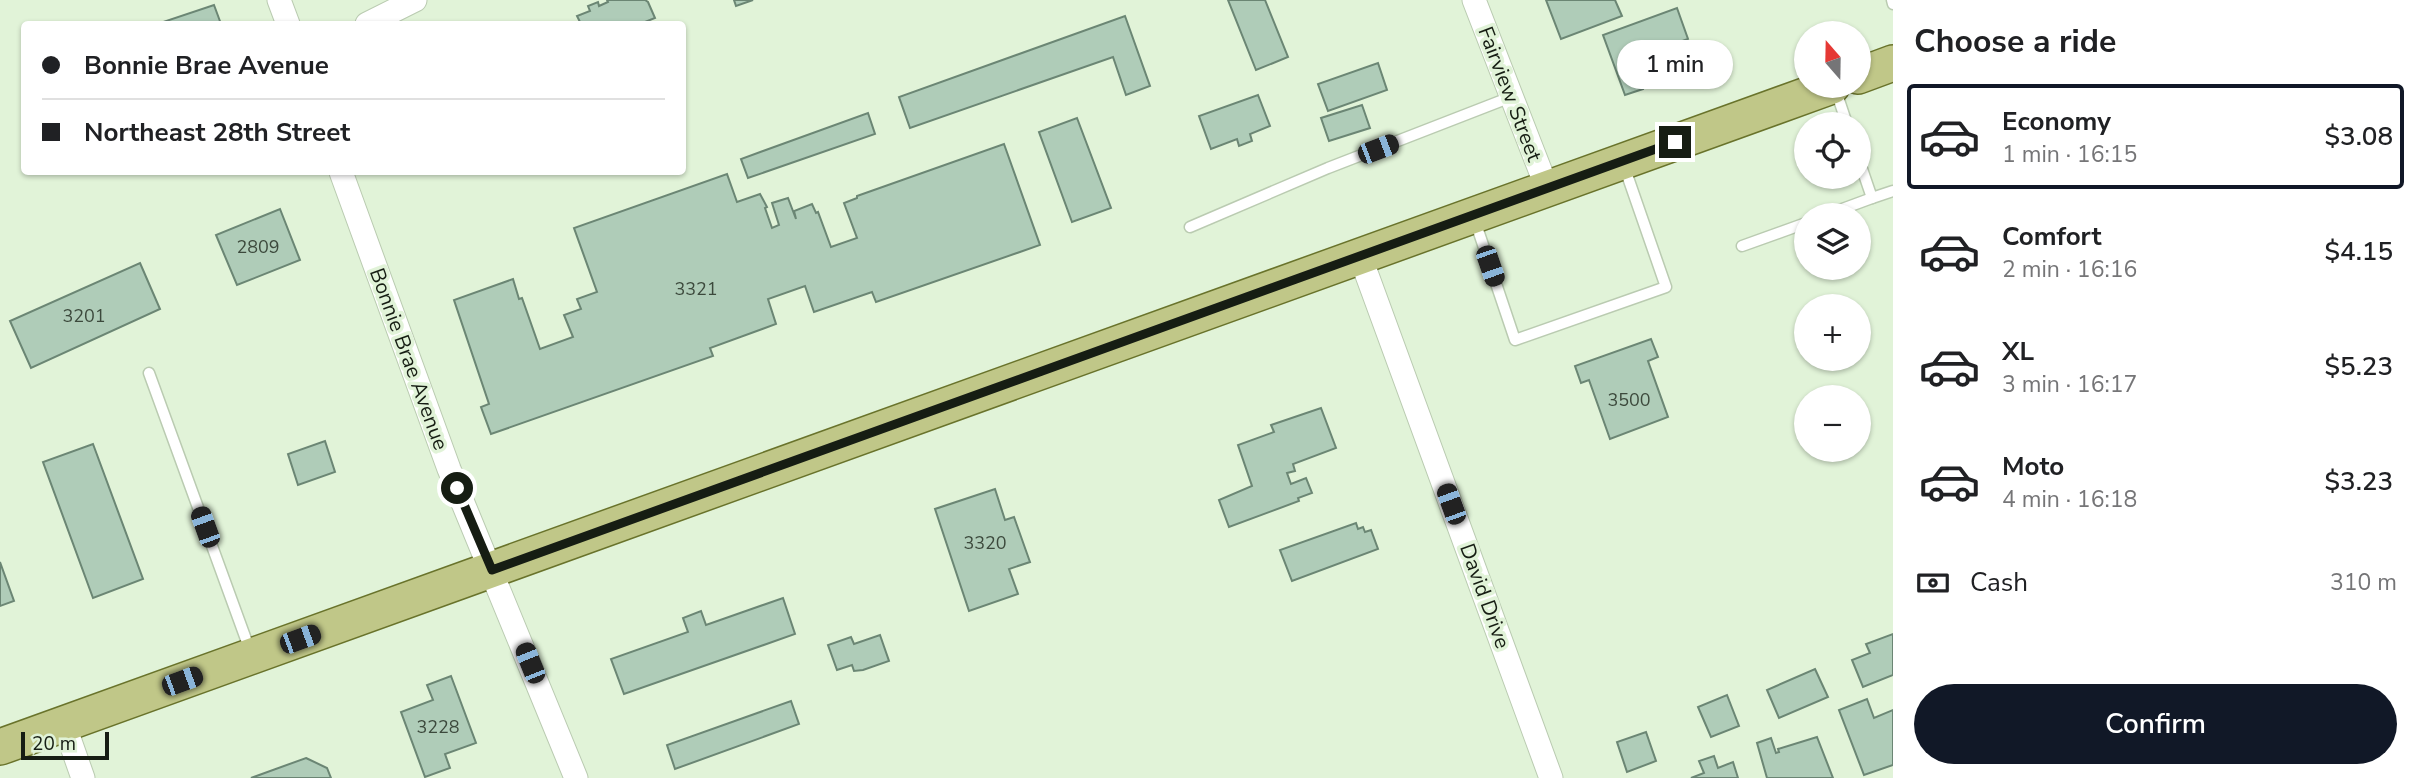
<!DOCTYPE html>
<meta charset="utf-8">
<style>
body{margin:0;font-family:"Nunito Sans",sans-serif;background:#f6f6f6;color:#202124;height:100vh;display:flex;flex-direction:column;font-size:26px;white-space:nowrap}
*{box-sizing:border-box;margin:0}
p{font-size:23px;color:#757577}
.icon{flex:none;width:38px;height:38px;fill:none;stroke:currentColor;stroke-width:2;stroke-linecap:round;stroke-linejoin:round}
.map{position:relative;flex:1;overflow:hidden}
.sheet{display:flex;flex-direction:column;background:#fff;width:525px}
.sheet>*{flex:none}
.hud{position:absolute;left:21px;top:21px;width:665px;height:154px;border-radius:7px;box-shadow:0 2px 5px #0004;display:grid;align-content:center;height:154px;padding:0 21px;background:#fff}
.needle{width:46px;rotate:340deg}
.buttons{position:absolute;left:1794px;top:21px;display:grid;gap:14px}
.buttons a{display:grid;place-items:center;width:77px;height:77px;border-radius:50%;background:#fff;box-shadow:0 2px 5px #0004;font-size:35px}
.scale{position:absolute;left:21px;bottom:18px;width:88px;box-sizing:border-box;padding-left:7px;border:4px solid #161d13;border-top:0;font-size:19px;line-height:24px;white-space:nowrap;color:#161d13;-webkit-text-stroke:5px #e1f3d8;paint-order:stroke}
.end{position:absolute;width:32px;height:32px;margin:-16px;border:9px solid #161d13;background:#fff;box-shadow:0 0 0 4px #fff}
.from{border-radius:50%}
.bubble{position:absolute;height:49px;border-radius:24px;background:#fff;box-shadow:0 2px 5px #0004;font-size:23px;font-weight:600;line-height:49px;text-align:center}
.car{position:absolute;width:21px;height:42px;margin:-21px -10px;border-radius:9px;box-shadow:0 0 5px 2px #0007;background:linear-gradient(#222 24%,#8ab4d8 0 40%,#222 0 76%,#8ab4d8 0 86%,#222 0)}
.hud b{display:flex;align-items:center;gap:24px;height:66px;font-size:26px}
.hud b+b{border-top:2px solid #e0e0e0}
.hud i{width:18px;height:18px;background:#202124}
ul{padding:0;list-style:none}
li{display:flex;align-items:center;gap:21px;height:105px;margin:0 14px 10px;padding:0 7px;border:4px solid transparent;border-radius:7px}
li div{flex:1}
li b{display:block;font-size:26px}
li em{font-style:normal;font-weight:600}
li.selected{border-color:#111827}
li>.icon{width:63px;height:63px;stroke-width:1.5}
h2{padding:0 21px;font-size:32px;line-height:84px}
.pay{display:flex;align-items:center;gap:18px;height:77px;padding:0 21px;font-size:26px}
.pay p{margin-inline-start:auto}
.action{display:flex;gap:14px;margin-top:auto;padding:14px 21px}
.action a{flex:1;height:80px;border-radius:42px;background:#111827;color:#fff;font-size:28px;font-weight:600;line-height:80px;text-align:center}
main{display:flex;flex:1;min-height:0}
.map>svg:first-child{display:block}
</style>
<main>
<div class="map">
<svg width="1893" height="778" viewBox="0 0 1893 778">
<rect width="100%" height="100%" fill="#e1f3d8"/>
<!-- building -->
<g fill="#afccb8" stroke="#6b8674" stroke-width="2">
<polygon points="607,0 645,0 648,2 655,18 640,24 581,24 577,16 590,11 588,6 598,2 599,6 608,2"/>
<polygon points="734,0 753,0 736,6"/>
<polygon points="1228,0 1265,0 1288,57 1256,70"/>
<polygon points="1546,0 1615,0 1622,16 1561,39"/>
<polygon points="214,5 221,24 164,24 163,22"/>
<polygon points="1677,8 1688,39 1638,57 1643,89 1625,95 1603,35"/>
<polygon points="1125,16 1150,86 1126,95 1113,57 910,128 899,97"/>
<polygon points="1378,63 1387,90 1328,111 1318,84"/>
<polygon points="1258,95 1270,126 1250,134 1252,141 1239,146 1237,139 1211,149 1199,116"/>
<polygon points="1362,105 1370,128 1329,141 1321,118"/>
<polygon points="868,113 875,134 748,178 741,159"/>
<polygon points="1077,118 1111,208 1072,222 1039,132"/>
<polygon points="1004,144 1040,245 876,302 872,292 814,312 805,286 768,299 776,324 710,348 713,356 491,434 481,407 489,404 454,300 513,279 519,299 522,298 540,349 573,337 564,315 581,309 577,299 597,292 574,228 727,174 737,202 760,194 767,207 765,208 772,228 779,225 772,203 788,198 796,219 794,211 812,204 816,213 818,212 831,247 857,238 844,203 857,198 857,196"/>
<polygon points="280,209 300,260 237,285 216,235"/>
<polygon points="140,263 160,309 31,368 10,321"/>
<polygon points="1651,339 1658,357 1648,361 1668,417 1610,439 1589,380 1581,383 1575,366"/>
<polygon points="1321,408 1336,448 1293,464 1295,471 1287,473 1291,484 1306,478 1312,493 1298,498 1299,501 1229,527 1219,500 1252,486 1238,445 1274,432 1271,425"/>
<polygon points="325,441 335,472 298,485 288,454"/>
<polygon points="93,444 143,579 93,598 43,462"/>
<polygon points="995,489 1005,520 1014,517 1030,562 1009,569 1018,594 969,611 935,509"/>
<polygon points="1356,523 1358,529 1363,527 1365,532 1371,530 1378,549 1292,581 1280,550"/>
<polygon points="0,562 14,601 0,606"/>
<polygon points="783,598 795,634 624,694 611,659 688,632 683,618 701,611 706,625"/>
<polygon points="1893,634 1893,675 1863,687 1852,660 1870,653 1866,644"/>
<polygon points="880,635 889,661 863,670 854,671 852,665 837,670 828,645 851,637 854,644"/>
<polygon points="1815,669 1828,697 1779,718 1767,690"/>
<polygon points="451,676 476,743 445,754 450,768 425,777 401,712 433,700 427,685"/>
<polygon points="1727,695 1739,726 1711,737 1698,707"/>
<polygon points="1867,699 1874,718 1893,710 1893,765 1864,775 1839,710"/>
<polygon points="791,701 799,724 675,769 667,745"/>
<polygon points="1646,732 1656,761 1627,772 1617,742"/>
<polygon points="1817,737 1833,778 1767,778 1757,743 1771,738 1776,753 1779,752 1778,749"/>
<polygon points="1714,756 1718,768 1733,762 1738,778 1691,778 1704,773 1699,761"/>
<polygon points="306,758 327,768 331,778 251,778"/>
</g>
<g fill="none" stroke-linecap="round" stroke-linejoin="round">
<defs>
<g id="lane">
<polyline points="1892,0 1893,4"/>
<polyline points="1835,88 1847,124"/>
<polyline points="1872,198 1893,191"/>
<polyline points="1826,215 1872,198 1858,157"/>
<polyline points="1475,221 1515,340 1666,287 1624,166"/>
<polyline points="1190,227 1328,168 1511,97"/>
<polyline points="1742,246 1806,223"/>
<polyline points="149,373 251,653"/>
</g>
<g id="street">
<polyline points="279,0 288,24"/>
<polyline points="1474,0 1547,188"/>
<polyline points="367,24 415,0"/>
<polyline points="341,172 449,469 576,778"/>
<polyline points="1360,256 1551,778"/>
<polyline points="64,724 83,778"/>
</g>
<g id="primary">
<polyline points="1858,76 1893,63"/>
<polyline points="0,747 1832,86"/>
</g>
</defs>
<!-- lane casing -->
<use href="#lane" stroke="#bacbb1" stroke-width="13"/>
<!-- street casing -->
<use href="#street" stroke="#bacbb1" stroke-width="25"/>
<!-- primary casing -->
<use href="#primary" stroke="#69732b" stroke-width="38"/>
<!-- lane -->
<use href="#lane" stroke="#fff" stroke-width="10"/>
<!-- street -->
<use href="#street" stroke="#fff" stroke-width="23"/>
<!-- primary -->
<use href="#primary" stroke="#c0c788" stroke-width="35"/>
</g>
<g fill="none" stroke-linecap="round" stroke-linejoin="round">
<!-- route -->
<polyline stroke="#161d13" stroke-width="9" points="457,488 492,570 1675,142"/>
</g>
<g text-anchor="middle" stroke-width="7" stroke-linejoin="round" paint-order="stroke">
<!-- number labels -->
<g font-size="18" fill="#3c493c">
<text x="258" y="253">2809</text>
<text x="696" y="295">3321</text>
<text x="84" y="322">3201</text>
<text x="1629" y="406">3500</text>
<text x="985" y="549">3320</text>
<text x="438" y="733">3228</text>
</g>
<!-- street labels -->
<g font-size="21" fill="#161d13" stroke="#e1f3d8">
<text transform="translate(1510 94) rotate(69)" y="7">Fairview Street</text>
<text transform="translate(409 359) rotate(70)" y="7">Bonnie Brae Avenue</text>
<text transform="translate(1485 596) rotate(70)" y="7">David Drive</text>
</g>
</g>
</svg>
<div class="buttons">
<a><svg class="needle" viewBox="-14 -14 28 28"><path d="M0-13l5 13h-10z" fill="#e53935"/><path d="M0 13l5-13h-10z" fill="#757577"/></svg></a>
<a><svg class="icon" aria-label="locate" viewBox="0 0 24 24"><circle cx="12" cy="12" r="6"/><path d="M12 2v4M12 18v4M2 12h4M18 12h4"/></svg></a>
<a><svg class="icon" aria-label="layers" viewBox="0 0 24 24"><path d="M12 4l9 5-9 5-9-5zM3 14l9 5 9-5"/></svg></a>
<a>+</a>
<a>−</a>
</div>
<div class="scale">20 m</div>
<i class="end from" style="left:457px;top:488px"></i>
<i class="end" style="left:1675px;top:142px"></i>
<div class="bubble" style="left:1617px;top:40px;width:116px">1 min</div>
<i class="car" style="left:1378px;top:149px;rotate:69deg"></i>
<i class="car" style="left:1490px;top:266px;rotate:161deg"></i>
<i class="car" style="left:1451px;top:504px;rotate:340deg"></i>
<i class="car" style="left:205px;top:527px;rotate:340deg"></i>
<i class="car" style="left:300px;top:639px;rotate:70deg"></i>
<i class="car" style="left:530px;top:663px;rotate:338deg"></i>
<i class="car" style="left:182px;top:681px;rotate:70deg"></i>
<div class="hud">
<b><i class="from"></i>Bonnie Brae Avenue</b>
<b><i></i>Northeast 28th Street</b>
</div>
</div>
<section class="sheet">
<h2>Choose a ride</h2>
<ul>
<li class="selected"><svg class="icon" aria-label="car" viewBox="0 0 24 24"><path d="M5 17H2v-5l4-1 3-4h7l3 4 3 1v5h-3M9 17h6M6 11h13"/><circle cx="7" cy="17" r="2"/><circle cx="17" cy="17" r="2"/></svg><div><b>Economy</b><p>1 min · 16:15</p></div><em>$3.08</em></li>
<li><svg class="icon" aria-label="car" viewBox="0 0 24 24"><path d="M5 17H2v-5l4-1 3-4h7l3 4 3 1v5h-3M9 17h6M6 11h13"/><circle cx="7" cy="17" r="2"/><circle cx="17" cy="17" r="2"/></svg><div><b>Comfort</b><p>2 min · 16:16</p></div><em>$4.15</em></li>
<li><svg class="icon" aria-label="car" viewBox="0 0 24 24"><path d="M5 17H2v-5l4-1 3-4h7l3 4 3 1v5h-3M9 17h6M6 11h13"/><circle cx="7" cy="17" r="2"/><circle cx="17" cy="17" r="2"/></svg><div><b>XL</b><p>3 min · 16:17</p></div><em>$5.23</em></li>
<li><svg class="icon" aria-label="car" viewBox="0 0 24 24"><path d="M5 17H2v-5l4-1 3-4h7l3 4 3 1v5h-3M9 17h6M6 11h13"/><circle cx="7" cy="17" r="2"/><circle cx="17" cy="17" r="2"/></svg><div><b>Moto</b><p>4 min · 16:18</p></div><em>$3.23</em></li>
</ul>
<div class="pay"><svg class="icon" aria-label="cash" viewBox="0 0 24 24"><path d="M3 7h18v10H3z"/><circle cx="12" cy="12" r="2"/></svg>Cash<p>310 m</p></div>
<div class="action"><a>Confirm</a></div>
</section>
</main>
